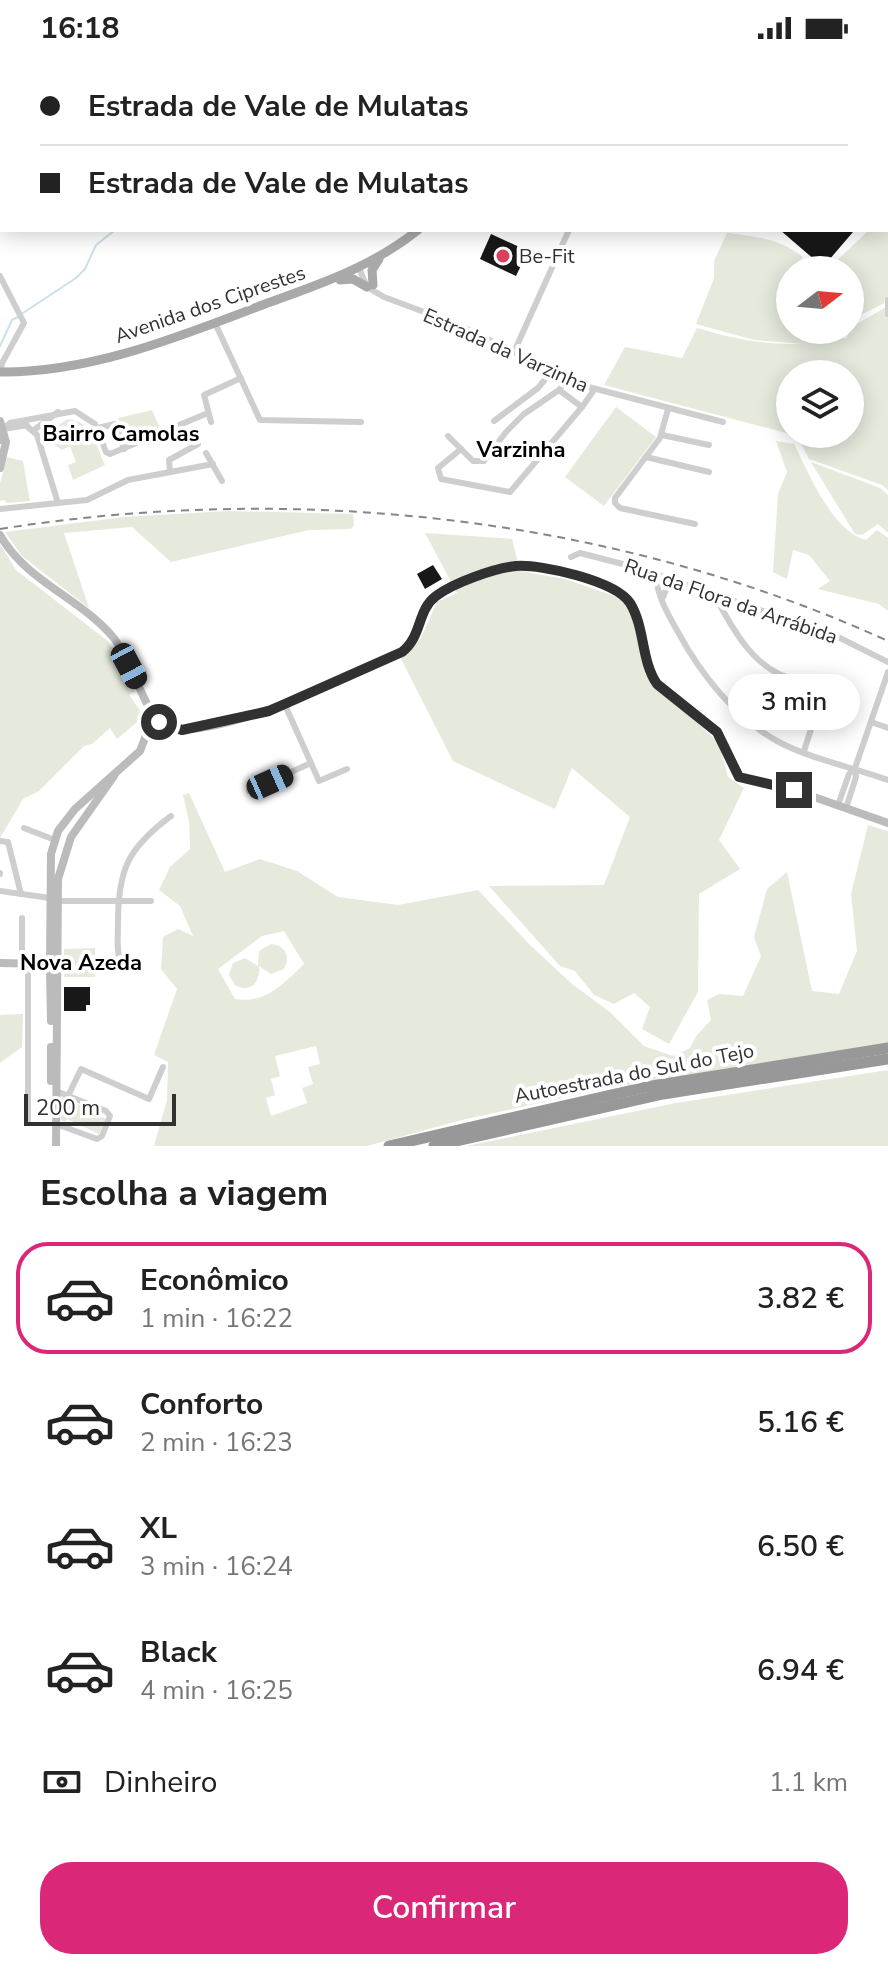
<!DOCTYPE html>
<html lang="pt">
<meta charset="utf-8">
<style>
body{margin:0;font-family:"Nunito Sans",sans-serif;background:#f6f6f6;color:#222;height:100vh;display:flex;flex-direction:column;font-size:30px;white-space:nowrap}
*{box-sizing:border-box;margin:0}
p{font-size:26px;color:#767676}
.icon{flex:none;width:44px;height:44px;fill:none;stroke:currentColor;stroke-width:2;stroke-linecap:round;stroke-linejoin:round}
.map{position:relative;height:1090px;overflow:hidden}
.side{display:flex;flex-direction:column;background:#fff;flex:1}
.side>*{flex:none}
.top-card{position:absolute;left:0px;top:0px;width:888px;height:176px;box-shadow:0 4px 20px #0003;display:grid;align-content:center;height:176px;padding:0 40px;background:#fff}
.needle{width:52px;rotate:74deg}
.tools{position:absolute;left:776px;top:200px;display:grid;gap:16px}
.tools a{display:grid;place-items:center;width:88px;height:88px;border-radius:50%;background:#fff;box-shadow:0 4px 20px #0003;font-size:40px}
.scale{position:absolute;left:24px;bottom:20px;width:152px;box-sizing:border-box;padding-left:8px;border:4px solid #313131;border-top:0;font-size:22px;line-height:28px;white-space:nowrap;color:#313131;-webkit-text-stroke:6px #fff;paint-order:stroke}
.end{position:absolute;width:36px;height:36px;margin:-18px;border:10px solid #313131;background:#fff;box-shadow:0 0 0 4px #fff}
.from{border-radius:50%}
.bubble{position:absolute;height:56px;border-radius:28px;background:#fff;box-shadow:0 4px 20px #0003;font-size:26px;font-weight:600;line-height:56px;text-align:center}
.car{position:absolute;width:24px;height:48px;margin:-24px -12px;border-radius:10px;box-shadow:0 0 6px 2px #0007;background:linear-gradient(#222 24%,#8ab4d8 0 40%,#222 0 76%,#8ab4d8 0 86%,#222 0)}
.top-card b{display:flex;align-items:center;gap:28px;height:76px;font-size:30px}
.top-card b+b{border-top:2px solid #e0e0e0}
.top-card i{width:20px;height:20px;background:#222}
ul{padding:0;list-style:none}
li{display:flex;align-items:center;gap:24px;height:112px;margin:0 16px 12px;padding:0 24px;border:4px solid transparent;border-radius:32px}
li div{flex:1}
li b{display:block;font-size:30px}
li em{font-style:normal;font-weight:600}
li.active{border-color:#db2777}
li>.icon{width:72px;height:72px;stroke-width:1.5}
h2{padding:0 40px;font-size:36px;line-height:96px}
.pay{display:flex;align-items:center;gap:20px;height:88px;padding:0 40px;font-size:30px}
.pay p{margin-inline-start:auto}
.action{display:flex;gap:16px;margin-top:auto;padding:16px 40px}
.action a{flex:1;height:92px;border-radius:32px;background:#db2777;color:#fff;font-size:32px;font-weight:600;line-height:92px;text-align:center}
.status{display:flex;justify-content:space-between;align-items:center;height:56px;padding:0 40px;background:#fff;direction:ltr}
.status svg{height:22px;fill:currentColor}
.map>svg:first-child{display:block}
</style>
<div class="status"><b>16:18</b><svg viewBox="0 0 49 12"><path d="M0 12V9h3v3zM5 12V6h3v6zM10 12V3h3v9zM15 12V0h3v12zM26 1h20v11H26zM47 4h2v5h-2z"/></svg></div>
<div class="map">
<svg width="888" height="1090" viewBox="0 0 888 1090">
<rect width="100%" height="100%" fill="#fff"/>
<!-- green -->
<g fill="#e5eadd" fill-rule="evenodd">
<polygon points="888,149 888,240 883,248 850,264 850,214 827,214 869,174 886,174"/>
<path d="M727 177C757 181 779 182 803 201L797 209 802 214H790V274H842L839 278 805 288 754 284 696 268 714 222V205Z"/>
<path d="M888 250V434L882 429 809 403 797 380 791 378H850V318H790V378L604 329 625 291 682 302 697 272C749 288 792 293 846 282L855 269Z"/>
<polygon points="616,351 656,381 604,450 565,421"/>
<polygon points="152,354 160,372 127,386 118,362"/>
<path d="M68 363C93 365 96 390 105 409L73 424 68 409 76 406 70 390 62 394 53 387 49 375Z"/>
<path d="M776 385 794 388C809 418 832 475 866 484L877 474 888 482V555L879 548 818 533 830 525 809 499 793 494 787 523 773 516 778 438 787 416Z"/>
<polygon points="7,401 23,405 30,445 6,447 5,444 0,445 0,427"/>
<polygon points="811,406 880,432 888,439 888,477 878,468 862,479 855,478"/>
<polygon points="229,455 353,458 354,469 351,473 309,474 171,506 132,471 64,477 89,552 22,500 5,476 124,461"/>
<polygon points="425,477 512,483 520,515 565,523 620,542 631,558 646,619 719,687 728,721 744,732 719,784 740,813 699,838 698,936 669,988 642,973 650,951 634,937 614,948 594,939 575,915 560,910 489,830 604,829 630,761 572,712 555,753 453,705 400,601 421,582 437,546 457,537"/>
<polygon points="0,488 16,514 109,586 136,635 129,639 144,660 117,683 110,672 92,688 84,690 39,735 23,743 0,782"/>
<path d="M189 737 225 816 260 803 297 815 338 841 398 849 478 834 530 889 572 928 610 956 644 990 673 1000 690 992 697 979 711 964 707 944 719 938 743 940 761 900 754 881 767 833 787 816 812 935 839 938 857 895 851 838 868 769 888 775V987L608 1032 462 1064 367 1090H154L167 1044 168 1006 154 999 177 933 161 913 163 881 178 873 193 880 180 850 159 834 170 811 190 793 189 765 183 739ZM284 875 304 908C283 928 266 948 235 943L218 913 262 880ZM316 990 320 1008 308 1011 313 1028 302 1032 307 1047 271 1060 266 1042 275 1039 271 1023 280 1020 275 1000Z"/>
<path d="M271 888C285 889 291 900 284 913L271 918 259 910C261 926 250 938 235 929L229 919 233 907 245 902 258 910 259 895Z"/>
<polygon points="95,892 95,921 64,921 64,893"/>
<polygon points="23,958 22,991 0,1007 0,959"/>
<polygon points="888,1014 888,1090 466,1090 676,1047"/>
<polygon points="62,1040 106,1063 99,1078 67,1063 65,1066 61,1064"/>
</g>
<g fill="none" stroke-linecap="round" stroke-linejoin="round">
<!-- stream -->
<g stroke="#cbe1e9" stroke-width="2">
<polyline points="255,2 256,0"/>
<polyline points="23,257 76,222 85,213 96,189 115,174"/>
<polyline points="0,290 12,264 18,261"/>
</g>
</g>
<!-- building -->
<g fill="#181818">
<polygon points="780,174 850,174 853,176 823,211"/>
<polygon points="491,178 528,195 516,220 480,203"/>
<polygon points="433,509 442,523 425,533 417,518"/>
<polygon points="64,931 90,931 90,949 86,949 86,955 64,955"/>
</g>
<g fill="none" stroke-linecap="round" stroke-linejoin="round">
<!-- street -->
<g stroke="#cecece" stroke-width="6">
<polyline points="43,2 46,0"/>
<polyline points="344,2 345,0"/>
<polyline points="774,2 775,0"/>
<polyline points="0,36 2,35"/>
<polyline points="886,157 888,156"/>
<polyline points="886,161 888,162"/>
<polyline points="359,212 367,231 384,241 459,269 581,329 723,366"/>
<polyline points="0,220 24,267 2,307 1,316"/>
<polyline points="888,244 888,258"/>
<polyline points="215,267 260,364 361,366"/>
<polyline points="514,296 569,174"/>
<polyline points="568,322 559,334 582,351 594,334"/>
<polyline points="668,353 660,382 615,442 615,447 620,452 695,468"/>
<polyline points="494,365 538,332 553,314"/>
<polyline points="22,366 37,379 58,447"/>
<polyline points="211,366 204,339 241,322"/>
<polyline points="98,372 115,368 124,393"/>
<polyline points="4,373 27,369"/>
<polyline points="34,374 58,356"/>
<polyline points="0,375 10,367 75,355 95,368 106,396 110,398 208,357"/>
<polyline points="662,379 709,389"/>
<polyline points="448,380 473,405 484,405 506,376 524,358 559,334"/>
<polyline points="461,393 438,412 441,423 510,436 582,351"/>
<polyline points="206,397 222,425"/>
<polyline points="646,401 709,416"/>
<polyline points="170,416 169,404 198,388"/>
<polyline points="0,453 87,444 128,424 213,408"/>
<polyline points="571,501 580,497 642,513 838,581 888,606"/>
<path d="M657 519C655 537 669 560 678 576 700 617 735 662 777 685 810 703 852 711 888 724"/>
<path d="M719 540 718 546C733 573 750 604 779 618 792 624 809 625 819 636V648L804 695"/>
<polyline points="663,541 668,529 679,527"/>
<polyline points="285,649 319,725 347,713"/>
<polyline points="871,666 888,672"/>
<polyline points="249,735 311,707"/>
<polyline points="838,749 849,718 855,712 888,616"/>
<polyline points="846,752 856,721 855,712"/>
<polyline points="24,772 55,784"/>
<polyline points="0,785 8,786 21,838"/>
<polyline points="0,817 0,818"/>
<polyline points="0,835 50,842"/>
<polyline points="57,845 151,845"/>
<polyline points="22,907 22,862"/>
<path d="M121 910C116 896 118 881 118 867 118 813 128 792 171 760"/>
<polyline points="56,1035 106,1055 110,1060 102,1080 97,1083 56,1068"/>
<polyline points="69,1038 81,1013 149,1043 163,1011"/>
<polyline points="28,1067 28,912"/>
</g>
<!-- secondary -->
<g stroke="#bbb" stroke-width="8">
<polyline points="0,365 6,386 0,412"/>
<polyline points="0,383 0,384"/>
<path d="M0 479C26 525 80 542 113 581 129 600 145 654 160 667 196 696 361 615 402 596 422 582 417 554 436 540 455 525 492 512 516 510 542 508 615 525 630 547 646 571 641 605 657 628L717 676 739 721 794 734 888 767"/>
<polyline points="0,907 49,908"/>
<polyline points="50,907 51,798 58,775 75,753 140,695 154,658"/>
<polyline points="50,914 51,965"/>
<polyline points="51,991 51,1025"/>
<polyline points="56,1090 58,823 71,781 114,720"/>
</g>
<!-- primary -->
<g stroke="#a9a9a9" stroke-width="9">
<polyline points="886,15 888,15"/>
<polyline points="340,224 353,223 367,231"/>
<polyline points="373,229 372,214 379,203"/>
<path d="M0 316C91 317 181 280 265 248 320 228 372 211 418 174"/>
</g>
<!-- highway -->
<g stroke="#989898" stroke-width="11">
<polyline points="389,1090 646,1031 888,992"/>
<polyline points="434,1090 663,1038 888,1003"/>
</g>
<!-- rail -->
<path stroke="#868686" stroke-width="2" stroke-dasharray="8 6" stroke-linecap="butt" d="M0 473C297 426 613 460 888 585"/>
</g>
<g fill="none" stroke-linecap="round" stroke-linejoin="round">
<!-- route -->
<path stroke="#313131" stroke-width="10" d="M159 666 182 674 269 655 402 596C422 581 417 554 436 540 453 527 495 512 516 510 542 508 616 525 630 547 645 571 641 605 657 628L717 676 739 721 794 734"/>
</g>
<!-- markers -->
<circle fill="#db415c" stroke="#fff" stroke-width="3" cx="503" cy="200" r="8"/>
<g text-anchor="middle" stroke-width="8" stroke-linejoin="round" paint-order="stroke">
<!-- poi labels -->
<g font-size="20" fill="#313131" stroke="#fff" text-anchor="start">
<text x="519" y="207">Be-Fit</text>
</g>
<!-- street labels -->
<g font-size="20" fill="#313131" stroke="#fff">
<text transform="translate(210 248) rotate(-19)" y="7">Avenida dos Ciprestes</text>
<text transform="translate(506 294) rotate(24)" y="7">Estrada da Varzinha</text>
<text transform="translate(731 545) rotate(19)" y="7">Rua da Flora da Arrábida</text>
<text transform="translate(634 1017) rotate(-11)" y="7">Autoestrada do Sul do Tejo</text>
</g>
<!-- neighbourhood labels -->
<g font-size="22" font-weight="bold" fill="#000" stroke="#fff">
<text x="121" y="385">Bairro Camolas</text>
<text x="521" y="401">Varzinha</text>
<text x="81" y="914">Nova Azeda</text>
</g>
</g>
</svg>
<div class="tools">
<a><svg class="needle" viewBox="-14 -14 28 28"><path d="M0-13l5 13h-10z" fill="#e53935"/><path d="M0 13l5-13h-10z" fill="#767676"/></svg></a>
<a><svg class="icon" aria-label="layers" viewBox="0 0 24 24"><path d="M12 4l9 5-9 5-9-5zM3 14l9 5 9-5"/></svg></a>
</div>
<div class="scale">200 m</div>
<i class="end from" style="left:159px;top:666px"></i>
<i class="end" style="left:794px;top:734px"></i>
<div class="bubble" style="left:728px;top:618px;width:132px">3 min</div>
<i class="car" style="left:129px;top:610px;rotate:152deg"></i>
<i class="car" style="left:270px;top:726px;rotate:66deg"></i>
<div class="top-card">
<b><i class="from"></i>Estrada de Vale de Mulatas</b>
<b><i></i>Estrada de Vale de Mulatas</b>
</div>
</div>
<section class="side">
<h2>Escolha a viagem</h2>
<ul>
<li class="active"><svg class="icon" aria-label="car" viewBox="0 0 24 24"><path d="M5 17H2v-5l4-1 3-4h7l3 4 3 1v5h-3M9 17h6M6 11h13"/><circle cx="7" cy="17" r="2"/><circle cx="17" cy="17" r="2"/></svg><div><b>Econômico</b><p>1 min · 16:22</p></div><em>3.82 €</em></li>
<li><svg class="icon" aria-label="car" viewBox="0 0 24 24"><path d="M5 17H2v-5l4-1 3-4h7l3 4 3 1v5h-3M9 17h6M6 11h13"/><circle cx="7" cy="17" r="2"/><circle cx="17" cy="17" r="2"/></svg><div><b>Conforto</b><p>2 min · 16:23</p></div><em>5.16 €</em></li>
<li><svg class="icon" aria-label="car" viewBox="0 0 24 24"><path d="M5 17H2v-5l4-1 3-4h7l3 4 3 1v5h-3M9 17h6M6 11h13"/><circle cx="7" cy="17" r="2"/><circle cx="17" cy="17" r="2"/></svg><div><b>XL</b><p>3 min · 16:24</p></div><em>6.50 €</em></li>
<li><svg class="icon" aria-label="car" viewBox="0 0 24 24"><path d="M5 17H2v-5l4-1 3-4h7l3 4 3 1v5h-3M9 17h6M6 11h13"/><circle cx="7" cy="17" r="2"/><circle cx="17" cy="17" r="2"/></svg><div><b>Black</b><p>4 min · 16:25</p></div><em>6.94 €</em></li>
</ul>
<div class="pay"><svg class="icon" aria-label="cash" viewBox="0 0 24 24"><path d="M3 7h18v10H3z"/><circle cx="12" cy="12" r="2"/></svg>Dinheiro<p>1.1 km</p></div>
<div class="action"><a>Confirmar</a></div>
</section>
